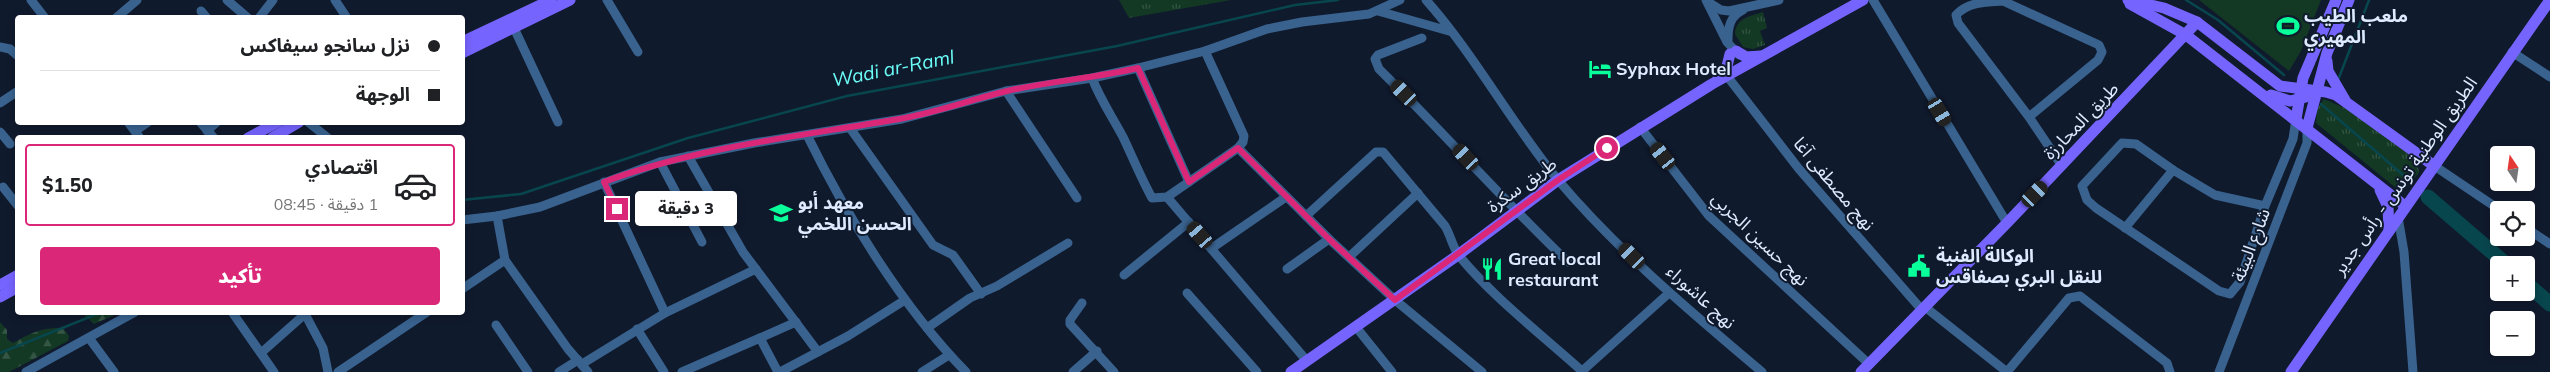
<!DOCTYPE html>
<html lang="ar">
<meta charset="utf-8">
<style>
body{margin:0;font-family:Mulish,"Noto Sans Arabic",sans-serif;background:#f6f6f6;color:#202124;direction:rtl;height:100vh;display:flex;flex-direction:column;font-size:19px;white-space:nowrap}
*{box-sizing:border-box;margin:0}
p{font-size:16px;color:#757577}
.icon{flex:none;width:28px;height:28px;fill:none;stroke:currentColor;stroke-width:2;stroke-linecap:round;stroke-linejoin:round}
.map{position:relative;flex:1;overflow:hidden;direction:ltr}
.details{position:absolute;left:15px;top:135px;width:450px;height:180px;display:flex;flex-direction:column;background:#fff;border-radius:5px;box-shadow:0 2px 8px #0003;direction:rtl}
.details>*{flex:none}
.guide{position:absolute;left:15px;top:15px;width:450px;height:110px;border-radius:5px;box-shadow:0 2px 8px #0003;direction:rtl;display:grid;align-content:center;height:110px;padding:0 25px;background:#fff}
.needle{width:32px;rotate:347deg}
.fabs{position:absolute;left:2490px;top:146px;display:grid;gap:10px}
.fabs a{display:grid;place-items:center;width:45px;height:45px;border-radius:5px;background:#fff;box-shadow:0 2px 8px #0003;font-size:25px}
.end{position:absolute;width:22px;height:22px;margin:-11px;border:6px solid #db2777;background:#fff;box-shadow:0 0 0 2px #fff}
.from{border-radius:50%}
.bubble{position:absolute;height:35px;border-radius:5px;background:#fff;box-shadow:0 2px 8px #0003;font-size:16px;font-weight:800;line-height:35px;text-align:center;direction:rtl}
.car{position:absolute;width:15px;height:30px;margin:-15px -8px;border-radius:6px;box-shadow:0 0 4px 1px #0007;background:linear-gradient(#222 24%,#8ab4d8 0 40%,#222 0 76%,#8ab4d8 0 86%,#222 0)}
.guide b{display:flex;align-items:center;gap:18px;height:48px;font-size:19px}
.guide b+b{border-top:1px solid #e0e0e0}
.guide i{width:12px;height:12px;background:#202124}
ul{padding:9px 0 0;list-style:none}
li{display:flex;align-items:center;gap:15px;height:82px;margin:0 10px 8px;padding:0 15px;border:2px solid #e0e0e0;border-radius:5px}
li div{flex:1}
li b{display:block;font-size:19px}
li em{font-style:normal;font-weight:800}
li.active{border-color:#db2777}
li>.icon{width:45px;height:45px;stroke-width:1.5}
.button{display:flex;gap:10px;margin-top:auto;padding:10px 25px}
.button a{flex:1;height:58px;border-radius:5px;background:#db2777;color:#fff;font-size:20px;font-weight:800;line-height:58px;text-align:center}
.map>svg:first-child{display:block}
</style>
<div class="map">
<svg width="2550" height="372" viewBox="0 0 2550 372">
<defs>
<pattern id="grass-tufts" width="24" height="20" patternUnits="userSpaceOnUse" patternTransform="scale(1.25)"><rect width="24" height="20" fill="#133824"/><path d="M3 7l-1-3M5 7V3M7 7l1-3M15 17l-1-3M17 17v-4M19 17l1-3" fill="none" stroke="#355545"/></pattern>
<pattern id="forest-firs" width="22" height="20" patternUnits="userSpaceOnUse" patternTransform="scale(1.25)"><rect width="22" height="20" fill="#133824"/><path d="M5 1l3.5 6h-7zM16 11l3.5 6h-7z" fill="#355545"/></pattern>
</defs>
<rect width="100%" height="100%" fill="#101a2d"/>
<!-- grass -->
<g fill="url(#grass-tufts)">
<polygon points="1119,0 1231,0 1129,18"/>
<path d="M1763 12 1767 28 1760 31 1765 45 1753 49 1743 47 1735 34C1736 18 1750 16 1763 12Z"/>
<polygon points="2324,99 2349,110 2417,160 2419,173 2406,188 2396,188 2316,123 2317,109"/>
</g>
<!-- forest -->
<g fill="url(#forest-firs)">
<polygon points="82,313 119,313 94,324"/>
<path d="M0 322 7 330V339L13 343C30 333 43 327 63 328L69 336 68 341 9 372H0Z"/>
</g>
<!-- garden -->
<polygon fill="#133824" points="2199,0 2321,0 2301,51 2289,71"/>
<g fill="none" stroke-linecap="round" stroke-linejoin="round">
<!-- stream -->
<g stroke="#08464e" stroke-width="2.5">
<polyline points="2186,0 2218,20 2284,75"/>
<polyline points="2338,80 2369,0"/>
<polyline points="2321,104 2410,181"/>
<polyline points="462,200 521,194 688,138 847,96 1117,46 1295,5 1338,0"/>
<polyline points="0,353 102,312"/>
</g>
<!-- river -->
<g stroke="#08464e" stroke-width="15">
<polyline points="2428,197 2507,265"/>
<polyline points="2526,283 2550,304"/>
</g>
<!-- minor -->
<g stroke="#39628e" stroke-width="9">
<polyline points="31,0 45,18"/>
<polyline points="227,0 248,18"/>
<polyline points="335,0 347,18"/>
<polyline points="607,0 638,52"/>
<path d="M1426 0C1475 55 1511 123 1558 180 1618 251 1691 312 1762 372"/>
<polyline points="1706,0 1727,42 1739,55"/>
<polyline points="1873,0 2007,223"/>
<polyline points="1708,2 1721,10 1729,11 1779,0"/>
<polyline points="201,11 207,18"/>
<polyline points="1378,11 1449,31"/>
<polyline points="116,18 137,0"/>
<polyline points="259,18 273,0"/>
<polyline points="514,28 558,122"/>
<path d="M1422 38 1378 55 1375 59 1379 69C1443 132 1503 200 1568 262"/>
<path d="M1728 40C1728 27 1730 16 1743 10"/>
<polyline points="0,47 10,49 18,56"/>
<polyline points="2512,52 2550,77"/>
<polyline points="1138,68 1189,182"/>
<polyline points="1727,76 1799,169 1922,310"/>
<path d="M1092 78C1101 101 1112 116 1123 137 1133 158 1141 178 1152 198L1167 197 1238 148 1243 142 1244 136 1205 51"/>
<polyline points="1006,91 1077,198"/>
<polyline points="0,103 18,91"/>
<path d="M2029 117 2098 60 2102 52 2099 45 2003 1C1985 2 1968 2 1956 15L1958 23 2029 117 2062 166"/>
<polyline points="128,122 140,138"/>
<polyline points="200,122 214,138"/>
<polyline points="308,122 328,138"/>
<polyline points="1640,127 1709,216 1869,364"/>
<polyline points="850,128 933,245 953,255 981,294"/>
<polyline points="135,131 148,122"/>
<polyline points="207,131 217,122"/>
<polyline points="0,132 10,144"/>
<path d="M807 135C846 215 903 308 966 372"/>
<polyline points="1238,148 1329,239 1395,300 1482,372"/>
<polyline points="688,156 743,252 818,352"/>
<polyline points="660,162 702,242"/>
<polyline points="2433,165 2500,210"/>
<polyline points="3,187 18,206"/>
<polyline points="1167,197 1307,361"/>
<polyline points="2265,206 2215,195 2173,170 2136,144 2122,143 2082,186 2087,200 2096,208 2219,291 2230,294 2240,282 2265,206 2293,139 2296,119"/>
<polyline points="497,216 505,260 568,349 588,372"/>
<path d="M1306 216 1376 152H1383L1445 226C1451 236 1453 249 1460 257 1495 299 1541 334 1582 371"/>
<polyline points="2398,217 2404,252 2413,372"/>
<polyline points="462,220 497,216 540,207 660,162 754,143 902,119 1006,91 1092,78 1138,68 1205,51 1267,29 1302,22 1369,14 1400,0"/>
<polyline points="2125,228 2173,170"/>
<polyline points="2526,228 2550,244"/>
<polyline points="1212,248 1286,197"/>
<polyline points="1349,257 1418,193"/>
<polyline points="1287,269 1329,239"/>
<polyline points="1124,275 1189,222"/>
<polyline points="462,289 505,260"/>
<polyline points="1187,293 1257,372"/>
<polyline points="1082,303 1070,320 1070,324 1114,372"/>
<polyline points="1925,307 2007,372"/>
<polyline points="232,312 274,372"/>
<polyline points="304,312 323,348 328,372"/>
<polyline points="665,313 756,269"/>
<polyline points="496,325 528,372"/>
<polyline points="1356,327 1392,372"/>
<polyline points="927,328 970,298 997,286 1068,243"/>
<polyline points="637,329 664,372"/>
<polyline points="89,338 114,372"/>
<polyline points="760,338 796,322"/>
<polyline points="261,353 305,314"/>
<polyline points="582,364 665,313 604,182"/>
<polyline points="26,372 135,312"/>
<polyline points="338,372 427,312"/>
<polyline points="559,372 578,360"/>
<polyline points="682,372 760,338 778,372"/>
<polyline points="780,372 848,336 905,300"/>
<polyline points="922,372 949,355"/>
<polyline points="1073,372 1097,351"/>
<polyline points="1581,372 1669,293"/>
<polyline points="2007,372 2069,298 2080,296 2167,363 2170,372"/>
<polyline points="2219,372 2307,143 2307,128"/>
</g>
<!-- major -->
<g stroke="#7664ff" stroke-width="11">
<polyline points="2128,0 2164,8 2197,22 2280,86 2326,92 2336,95 2433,165"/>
<polyline points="2130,4 2186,35 2405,206"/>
<polyline points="462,42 551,0"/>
<polyline points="1736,51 1746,57 1761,56"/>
<polyline points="462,53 570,0"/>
<polyline points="2327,61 2328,71 2345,100"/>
<polyline points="1718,79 1726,70 1730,54"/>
<polyline points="2271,95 2290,101 2306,97"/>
<polyline points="2296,119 2303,78 2336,0"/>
<polyline points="2307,128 2327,53 2349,0"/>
<polyline points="248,138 278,122"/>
<polyline points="272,138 299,122"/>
<polyline points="2380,190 2388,207 2389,231"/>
<polyline points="0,285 18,275"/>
<polyline points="0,297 18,287"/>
<polyline points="1291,372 1458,255 1558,180 1712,84 1863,0"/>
<polyline points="1861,372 2007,223 2197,22"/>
<polyline points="2291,372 2550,0"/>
</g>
</g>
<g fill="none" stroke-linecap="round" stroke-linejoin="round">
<!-- route -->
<path stroke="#db2777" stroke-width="6" d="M617 209 604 182C698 147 795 137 893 120 932 114 969 100 1007 91 1051 81 1095 78 1138 68L1189 182 1238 148 1329 239 1395 300 1558 180 1607 148"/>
</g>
<!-- icons -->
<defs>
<symbol id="stadium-bare" viewBox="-9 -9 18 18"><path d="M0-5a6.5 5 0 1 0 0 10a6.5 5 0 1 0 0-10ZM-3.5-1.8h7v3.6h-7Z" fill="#09ff9a" stroke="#101a2d" stroke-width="2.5" paint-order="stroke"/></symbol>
<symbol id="hotel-bare" viewBox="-9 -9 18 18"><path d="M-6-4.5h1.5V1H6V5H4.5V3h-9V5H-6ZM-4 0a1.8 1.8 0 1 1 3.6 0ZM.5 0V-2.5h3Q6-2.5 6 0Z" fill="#09ff9a" stroke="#101a2d" stroke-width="2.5" paint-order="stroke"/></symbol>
<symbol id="school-bare" viewBox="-9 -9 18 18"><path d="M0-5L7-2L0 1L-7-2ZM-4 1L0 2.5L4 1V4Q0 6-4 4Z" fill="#09ff9a" stroke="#101a2d" stroke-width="2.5" paint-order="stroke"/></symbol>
<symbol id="civic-bare" viewBox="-9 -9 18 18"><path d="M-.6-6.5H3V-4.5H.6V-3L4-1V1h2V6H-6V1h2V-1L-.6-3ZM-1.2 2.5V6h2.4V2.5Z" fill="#09ff9a" stroke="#101a2d" stroke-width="2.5" paint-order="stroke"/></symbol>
<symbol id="restaurant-bare" viewBox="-9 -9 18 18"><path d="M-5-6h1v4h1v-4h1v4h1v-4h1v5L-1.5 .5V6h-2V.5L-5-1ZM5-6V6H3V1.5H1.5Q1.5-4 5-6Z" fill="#09ff9a" stroke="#101a2d" stroke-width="2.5" paint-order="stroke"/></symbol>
</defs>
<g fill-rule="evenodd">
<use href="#stadium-bare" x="2272" y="10" width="32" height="32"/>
<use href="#hotel-bare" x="1584" y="53" width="32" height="32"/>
<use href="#school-bare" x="765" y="197" width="32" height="32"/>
<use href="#civic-bare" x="1903" y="250" width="32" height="32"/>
<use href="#restaurant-bare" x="1476" y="253" width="32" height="32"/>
</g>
<g text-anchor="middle" stroke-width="4" stroke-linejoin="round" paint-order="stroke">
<!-- poi labels -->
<g font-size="18" font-weight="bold" fill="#ddeaff" stroke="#101a2d" text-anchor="start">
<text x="2304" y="22">ملعب الطيب<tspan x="2304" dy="21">المهيري</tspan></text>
<text x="1616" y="75">Syphax Hotel</text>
<text x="798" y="209">معهد أبو<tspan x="798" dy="21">الحسن اللخمي</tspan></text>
<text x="1936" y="262">الوكالة الفنية<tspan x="1936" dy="21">للنقل البري بصفاقس</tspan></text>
<text x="1508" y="265">Great local<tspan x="1508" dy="21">restaurant</tspan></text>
</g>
<!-- street labels -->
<g font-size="18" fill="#ddeaff" stroke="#101a2d">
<text transform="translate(2081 121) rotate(-46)" y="6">طريق المحارزة</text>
<text transform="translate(2405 176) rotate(-55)" y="6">الطريق الوطنية تونس - رأس جدير</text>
<text transform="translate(1834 184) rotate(50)" y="6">نهج مصطفى آغا</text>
<text transform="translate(1522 185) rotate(-36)" y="6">طريق سكرة</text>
<text transform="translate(1760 239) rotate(44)" y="6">نهج حسين الجربي</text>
<text transform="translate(2251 245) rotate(-69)" y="6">شارع البيئة</text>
<text transform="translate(1701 297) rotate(42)" y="6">نهج عاشوراء</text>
</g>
<!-- water labels -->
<g font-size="19" font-style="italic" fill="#6bfff8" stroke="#101a2d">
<text transform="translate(893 68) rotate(-11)" y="7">Wadi ar-Raml</text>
</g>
</g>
</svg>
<div class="fabs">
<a><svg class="needle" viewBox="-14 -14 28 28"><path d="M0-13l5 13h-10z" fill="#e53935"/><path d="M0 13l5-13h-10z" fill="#757577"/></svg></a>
<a><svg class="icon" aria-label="locate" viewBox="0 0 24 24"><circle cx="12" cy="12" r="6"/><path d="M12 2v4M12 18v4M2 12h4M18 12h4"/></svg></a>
<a>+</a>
<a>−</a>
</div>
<i class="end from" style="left:1607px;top:148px"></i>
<i class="end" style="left:617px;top:209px"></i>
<div class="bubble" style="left:635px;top:191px;width:102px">3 دقيقة</div>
<i class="car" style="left:1404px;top:93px;rotate:315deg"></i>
<i class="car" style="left:1940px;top:112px;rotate:149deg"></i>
<i class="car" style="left:1663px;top:156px;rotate:322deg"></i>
<i class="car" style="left:1466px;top:157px;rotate:317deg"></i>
<i class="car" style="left:2035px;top:194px;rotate:44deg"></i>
<i class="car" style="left:1200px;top:235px;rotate:319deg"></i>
<i class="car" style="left:1632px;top:256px;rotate:315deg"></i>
<div class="guide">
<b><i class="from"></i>نزل سانجو سيفاكس</b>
<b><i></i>الوجهة</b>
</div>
<section class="details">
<ul>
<li class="active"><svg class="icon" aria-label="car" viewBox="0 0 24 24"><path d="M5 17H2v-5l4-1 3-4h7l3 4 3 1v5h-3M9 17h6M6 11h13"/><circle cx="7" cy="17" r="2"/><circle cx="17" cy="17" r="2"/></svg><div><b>اقتصادي</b><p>1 دقيقة · 08:45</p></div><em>$1.50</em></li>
</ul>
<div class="button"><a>تأكيد</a></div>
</section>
</div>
